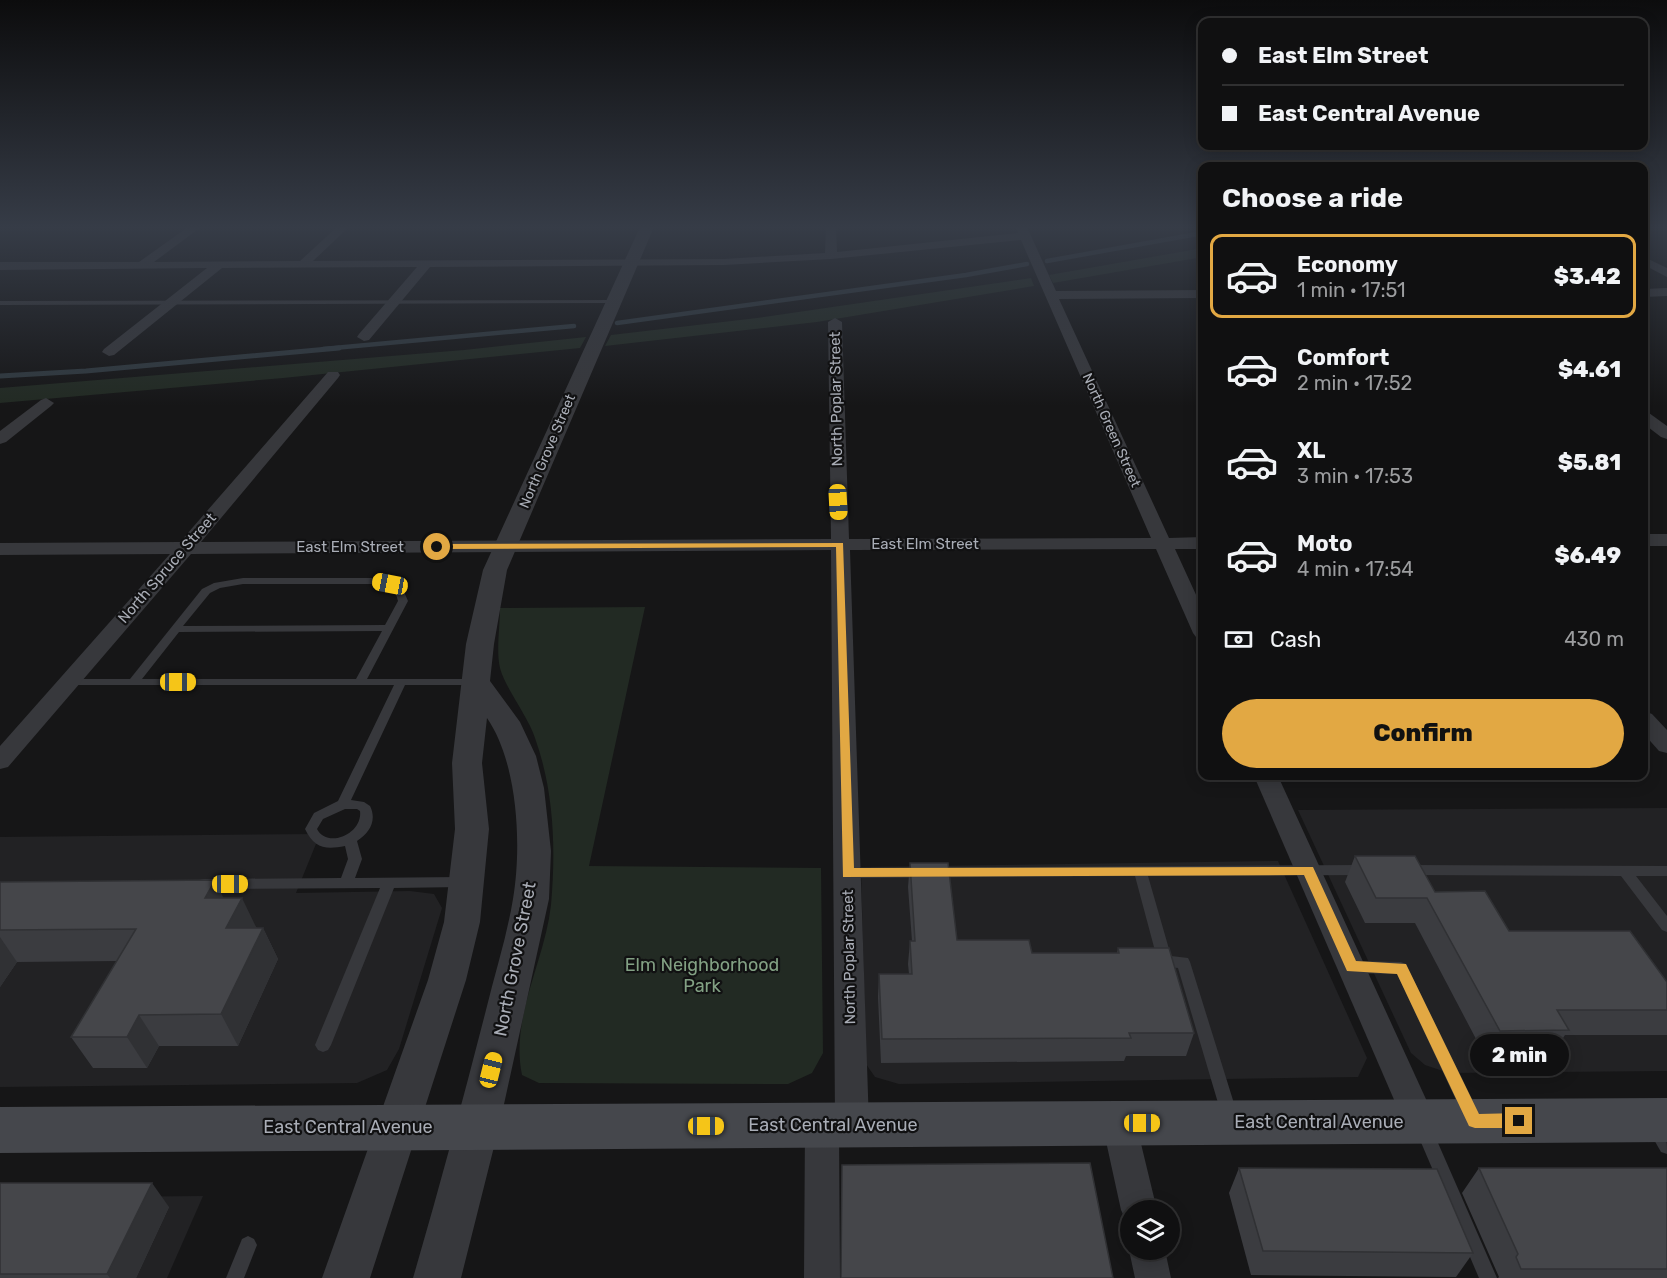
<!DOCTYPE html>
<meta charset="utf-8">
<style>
body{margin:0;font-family:Rubik,sans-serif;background:#1e1e1f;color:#f1f3f6;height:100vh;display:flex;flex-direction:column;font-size:22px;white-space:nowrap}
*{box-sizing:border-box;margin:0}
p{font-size:20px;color:#9c9d9f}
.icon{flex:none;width:33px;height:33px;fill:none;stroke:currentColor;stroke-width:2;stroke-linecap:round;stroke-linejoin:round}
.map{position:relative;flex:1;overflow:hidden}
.drawer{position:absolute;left:1198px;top:162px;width:450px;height:618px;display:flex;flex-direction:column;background:#101011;border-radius:12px;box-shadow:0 3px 15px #0003,0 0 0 2px #303031}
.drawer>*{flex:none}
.banner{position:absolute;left:1198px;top:18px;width:450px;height:132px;border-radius:12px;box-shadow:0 3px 15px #0003,0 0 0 2px #303031;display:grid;align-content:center;height:132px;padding:0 24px;background:#101011}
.controls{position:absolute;left:1120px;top:1200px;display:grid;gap:12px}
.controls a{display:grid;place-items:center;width:60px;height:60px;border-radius:50%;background:#101011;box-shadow:0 3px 15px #0003,0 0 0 2px #303031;font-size:30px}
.end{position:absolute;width:27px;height:27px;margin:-14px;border:8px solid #e2a843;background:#111;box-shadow:0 0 0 3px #111}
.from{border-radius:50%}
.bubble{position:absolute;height:42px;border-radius:21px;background:#101011;box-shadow:0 3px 15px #0003,0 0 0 2px #303031;font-size:20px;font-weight:800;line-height:42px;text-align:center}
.car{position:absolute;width:18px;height:36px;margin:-18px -9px;border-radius:8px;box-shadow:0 0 4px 2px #0007;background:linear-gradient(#f5c518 24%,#345 0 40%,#f5c518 0 76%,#345 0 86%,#f5c518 0)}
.banner b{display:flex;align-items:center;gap:21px;height:57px;font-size:22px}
.banner b+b{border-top:2px solid #303031}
.banner i{width:15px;height:15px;background:#f1f3f6}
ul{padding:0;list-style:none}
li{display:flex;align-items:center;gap:18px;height:84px;margin:0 12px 9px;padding:0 12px;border:3px solid transparent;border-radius:12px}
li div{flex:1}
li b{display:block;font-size:22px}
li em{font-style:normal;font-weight:800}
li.on{border-color:#e2a843}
li>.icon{width:54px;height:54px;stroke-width:1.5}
h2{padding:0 24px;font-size:27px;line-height:72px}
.pay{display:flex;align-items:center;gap:15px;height:66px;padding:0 24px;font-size:22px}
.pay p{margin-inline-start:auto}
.button{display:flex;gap:12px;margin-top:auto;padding:12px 24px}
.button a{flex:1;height:69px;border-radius:36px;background:#e2a843;color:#111;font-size:24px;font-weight:800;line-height:69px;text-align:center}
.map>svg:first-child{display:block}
</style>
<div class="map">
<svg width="1667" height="1278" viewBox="0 0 1667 1278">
<rect width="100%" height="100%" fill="#161617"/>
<!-- built -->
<g fill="#222224">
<polygon points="1667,808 1667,1071 1449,1073 1425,1065 1411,1053 1298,810"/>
<polygon points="320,834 296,893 410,891 434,894 442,908 399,1049 387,1070 357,1083 0,1087 0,837"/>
<polygon points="1278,861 1367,1058 1358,1077 899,1084 875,1077 866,1064 861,867"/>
<polygon points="203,1196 167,1278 0,1278 0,1198"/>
</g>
<!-- green -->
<g fill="#222a23">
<polygon points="1203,248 1203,257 1053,283 1049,275"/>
<polygon points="1031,278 1034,286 817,322 605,346 611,335 757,318"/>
<polygon points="586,337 580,348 283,378 0,403 0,388 464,350"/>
<path d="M645 607 589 866 821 868 823 1053 812 1073 788 1084 539 1083 522 1075C510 1017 545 961 551 905 556 849 554 791 535 738 528 716 505 688 500 668 496 652 500 625 500 608Z"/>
</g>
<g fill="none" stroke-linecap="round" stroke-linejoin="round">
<!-- stream-far1 -->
<g stroke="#30393f" stroke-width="4.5">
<polyline points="1047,261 1203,233"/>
<polyline points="617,323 966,275 1027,264"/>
<polyline points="323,349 574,326"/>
</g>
<!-- stream -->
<polyline stroke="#30393f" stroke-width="5" points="0,376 86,371 339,348"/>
<!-- service -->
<g fill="#37383c" fill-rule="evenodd">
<polygon points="615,300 616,301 613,303 0,305 0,301"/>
<path d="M243 578H376C395 582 401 582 408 601L367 679H474L480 682 474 685H405L351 800 364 802 370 806C377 820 370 833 357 841L362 859 355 878 462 877 467 878 469 882 467 886 462 887 394 888 331 1045 328 1050 323 1052 318 1050 315 1045 380 888 204 889 199 888 197 884 199 880 204 879 341 878 348 859 345 846C325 850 314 848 305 829L314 813 338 801 394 685H67L61 682 67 679H130L202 589 214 583ZM243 584H376L387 586 395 591 398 601 385 625 183 626 210 593 220 588ZM382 631 356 679H142L179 632ZM345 809H357L360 811C363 834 327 849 317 829L323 819Z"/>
<polygon points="1363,865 1368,866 1370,870 1368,874 1363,875 1148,876 1171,956 1188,958 1190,962 1237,1113 1235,1118 1229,1121 1223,1118 1221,1113 1178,968 1160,966 1158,962 1135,876 848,878 843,877 841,873 843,869 848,868"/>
<polygon points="1409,865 1667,866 1667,876 1636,876 1667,916 1667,932 1662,930 1621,876 1409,875 1404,874 1402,870 1404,866"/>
<polygon points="1352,961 1401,962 1406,964 1475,1105 1477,1110 1475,1115 1469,1118 1463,1115 1397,974 1352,973 1347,971 1345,967 1347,963"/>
<path d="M1657 1123C1667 1128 1667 1142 1667 1154L1661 1152 1649 1131 1651 1125Z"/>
<polygon points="1425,1125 1431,1127 1497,1278 1479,1278 1417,1133 1419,1127"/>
<polygon points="248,1236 254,1239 257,1245 244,1278 226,1278 242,1239"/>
</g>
<!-- minor -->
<g fill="#37383c" fill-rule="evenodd">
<polygon points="188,227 201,227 154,262 300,261 337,227 349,227 313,261 724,259 825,253 826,227 836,227 837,252 1018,233 1016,227 1027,227 1056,291 1203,290 1203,298 1059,299 1169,538 1203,537 1203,549 1175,549 1203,610 1203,639 1196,637 1193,633 1156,549 850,550 869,1125 864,1136 852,1141 840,1136 839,1132 840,1278 804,1278 805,1126 810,1115 822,1110 834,1115 835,1119 831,550 191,554 8,767 0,769 0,746 170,554 0,555 0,543 180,542 328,372 338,372 340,375 338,378 201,542 831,539 828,322 835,318 842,322 849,539 1151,538 1021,240 831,259 724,265 430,267 369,340 364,341 357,337 359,334 417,267 222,268 114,355 109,356 102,352 104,349 207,268 0,270 0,262 139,262"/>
<polygon points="1644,257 1667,268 1667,277 1644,265"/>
<polygon points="1667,288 1667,296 1644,297 1644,289"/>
<polygon points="46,398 54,403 51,406 6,442 0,444 0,431 41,400"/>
<polygon points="1644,411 1649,413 1667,426 1667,439 1661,437 1644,424"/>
<rect x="1644" y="534" width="23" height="12"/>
<polygon points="1644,711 1652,714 1667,730 1667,753 1659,751 1644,734"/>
<polygon points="1254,776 1278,776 1436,1121 1432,1132 1420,1137 1408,1132"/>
<polygon points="1119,1107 1131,1112 1136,1123 1157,1210 1131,1210 1131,1224 1127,1222 1121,1210 1102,1123 1107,1112"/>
<polygon points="1131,1245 1131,1250 1165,1250 1171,1278 1135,1278 1129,1250"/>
</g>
<!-- tertiary -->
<path fill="#37383c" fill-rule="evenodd" d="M640 227H654L507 570 494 644 490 681 520 722 536 756 544 788 551 851 549 899 499 1127 461 1278H413C439 1189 463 1100 486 1010 495 973 507 936 513 899 522 846 518 763 487 718L482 763 489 829 480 922 466 980 370 1278H322L428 980 444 922 455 829 452 763 466 644 483 570Z"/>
<!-- secondary -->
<polygon fill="#45474c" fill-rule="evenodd" points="1667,1098 1667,1142 0,1153 0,1107"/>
</g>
<!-- wall -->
<g fill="#3b3c40">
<polygon points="1355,856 1435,892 1509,931 1667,982 1667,1035 1565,1035 1552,1055 1485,1056 1415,923 1365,923 1345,882"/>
<polygon points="910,863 957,940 1032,953 1117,953 1118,948 1194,1033 1186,1056 1126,1056 1124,1061 881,1063 878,997 879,974 909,974 908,964 910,941 912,941 908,887"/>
<polygon points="0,882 223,898 257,928 263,928 278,959 238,1046 159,1046 147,1068 93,1068 71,1037 117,961 17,962 0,987"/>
<polygon points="1239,1168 1473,1253 1456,1277 1251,1275 1229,1193"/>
<polygon points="1479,1168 1667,1168 1667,1278 1498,1278 1499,1277 1462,1193"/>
<polygon points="0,1183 169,1207 136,1278 0,1278"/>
</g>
<!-- shaded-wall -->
<g fill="#303134">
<polygon points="215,880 230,912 205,898"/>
<polygon points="242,898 257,929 226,928"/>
<polygon points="263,928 278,959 238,1046 221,1014"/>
<polygon points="0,937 17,962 0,987"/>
<polygon points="139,1015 159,1046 147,1068 127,1037"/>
<polygon points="152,1183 169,1207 136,1278 110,1278 107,1274"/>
</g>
<!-- building -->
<g fill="#45464a" stroke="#303134" stroke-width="1.5">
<polygon points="1355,856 1415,856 1435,892 1485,891 1509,931 1630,931 1667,982 1667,1010 1557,1010 1569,1030 1500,1031 1427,898 1376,898"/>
<polygon points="910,863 948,863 957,940 1029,940 1032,953 1119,953 1118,948 1169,948 1194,1033 1129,1033 1131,1038 882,1039 879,974 912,974 910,941 915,941"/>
<polygon points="215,880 205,898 242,898 226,928 263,928 221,1014 139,1015 127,1037 71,1037 136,929 0,930 0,882"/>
<polygon points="1090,1163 1113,1278 841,1278 842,1165"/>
<polygon points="1239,1168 1437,1169 1473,1253 1263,1251"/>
<polygon points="1479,1168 1667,1168 1667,1269 1521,1269 1516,1257 1518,1254"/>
<polygon points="0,1183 152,1183 107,1274 0,1274"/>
</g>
<!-- sky -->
<linearGradient id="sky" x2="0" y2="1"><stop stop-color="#0c0c0d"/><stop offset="0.56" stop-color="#363c47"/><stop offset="1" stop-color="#363c47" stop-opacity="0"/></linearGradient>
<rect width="1667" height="406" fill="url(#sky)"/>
<!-- route -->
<polygon fill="#e2a843" points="843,543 854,868 1313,867 1356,961 1406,964 1479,1114 1519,1113 1524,1116 1526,1121 1524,1126 1519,1128 1475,1128 1469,1126 1397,974 1347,971 1304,875 843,877 836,547 437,549 432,547 437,544"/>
<g text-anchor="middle" stroke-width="4.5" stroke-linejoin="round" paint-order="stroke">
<!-- far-street labels -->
<g font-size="14" fill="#a9adb6" stroke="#111112">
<text transform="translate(1112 430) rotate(66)" y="5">North Green Street</text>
<text transform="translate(547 451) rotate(-67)" y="5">North Grove Street</text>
</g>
<!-- street labels -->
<g font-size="15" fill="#a9adb6" stroke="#111112">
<text transform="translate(836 399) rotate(-91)" y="5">North Poplar Street</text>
<text x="925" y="549">East Elm Street</text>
<text x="350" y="552">East Elm Street</text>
<text transform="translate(167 568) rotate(-49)" y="5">North Spruce Street</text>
<text transform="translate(849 957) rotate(-91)" y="5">North Poplar Street</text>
</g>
<!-- near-street labels -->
<g font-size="18" fill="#a9adb6" stroke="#111112">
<text transform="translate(515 959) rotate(-79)" y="6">North Grove Street</text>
<text x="1319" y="1128">East Central Avenue</text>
<text x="833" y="1131">East Central Avenue</text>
<text x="348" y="1133">East Central Avenue</text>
</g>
<!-- near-park labels -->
<g font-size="18" fill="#82a083" stroke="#111112">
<text x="702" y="971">Elm Neighborhood<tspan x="702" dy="21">Park</tspan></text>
</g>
</g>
</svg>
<div class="controls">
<a><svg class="icon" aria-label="layers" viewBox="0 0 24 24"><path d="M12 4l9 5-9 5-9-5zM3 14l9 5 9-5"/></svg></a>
</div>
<i class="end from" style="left:437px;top:547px"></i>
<i class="end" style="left:1519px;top:1121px"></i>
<div class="bubble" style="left:1470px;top:1034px;width:99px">2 min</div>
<i class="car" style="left:838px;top:502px;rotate:177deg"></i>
<i class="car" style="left:390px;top:584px;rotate:281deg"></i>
<i class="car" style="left:178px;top:682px;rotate:90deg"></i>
<i class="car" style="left:230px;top:884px;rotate:90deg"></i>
<i class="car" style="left:491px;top:1070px;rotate:14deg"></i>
<i class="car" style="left:1142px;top:1123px;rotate:90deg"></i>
<i class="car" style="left:706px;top:1126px;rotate:90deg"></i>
<div class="banner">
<b><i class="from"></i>East Elm Street</b>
<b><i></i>East Central Avenue</b>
</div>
<section class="drawer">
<h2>Choose a ride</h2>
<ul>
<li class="on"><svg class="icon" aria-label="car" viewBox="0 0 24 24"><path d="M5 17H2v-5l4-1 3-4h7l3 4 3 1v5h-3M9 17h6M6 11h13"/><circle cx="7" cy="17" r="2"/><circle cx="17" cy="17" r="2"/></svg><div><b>Economy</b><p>1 min · 17:51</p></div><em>$3.42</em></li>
<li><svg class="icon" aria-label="car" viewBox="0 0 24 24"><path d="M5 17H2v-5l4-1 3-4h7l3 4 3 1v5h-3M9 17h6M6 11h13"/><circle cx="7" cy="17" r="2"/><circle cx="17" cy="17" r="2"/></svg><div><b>Comfort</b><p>2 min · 17:52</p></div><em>$4.61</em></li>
<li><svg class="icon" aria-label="car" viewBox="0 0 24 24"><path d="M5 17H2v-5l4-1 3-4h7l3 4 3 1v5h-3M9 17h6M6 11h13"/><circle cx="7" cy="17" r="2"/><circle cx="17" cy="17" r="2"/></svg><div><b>XL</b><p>3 min · 17:53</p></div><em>$5.81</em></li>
<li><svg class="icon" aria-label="car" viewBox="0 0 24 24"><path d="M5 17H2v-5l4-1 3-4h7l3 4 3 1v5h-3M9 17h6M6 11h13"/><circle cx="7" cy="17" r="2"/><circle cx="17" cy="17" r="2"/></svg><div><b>Moto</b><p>4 min · 17:54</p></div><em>$6.49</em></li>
</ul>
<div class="pay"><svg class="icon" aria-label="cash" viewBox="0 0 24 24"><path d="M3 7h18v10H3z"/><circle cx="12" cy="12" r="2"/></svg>Cash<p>430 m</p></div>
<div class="button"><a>Confirm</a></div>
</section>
</div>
